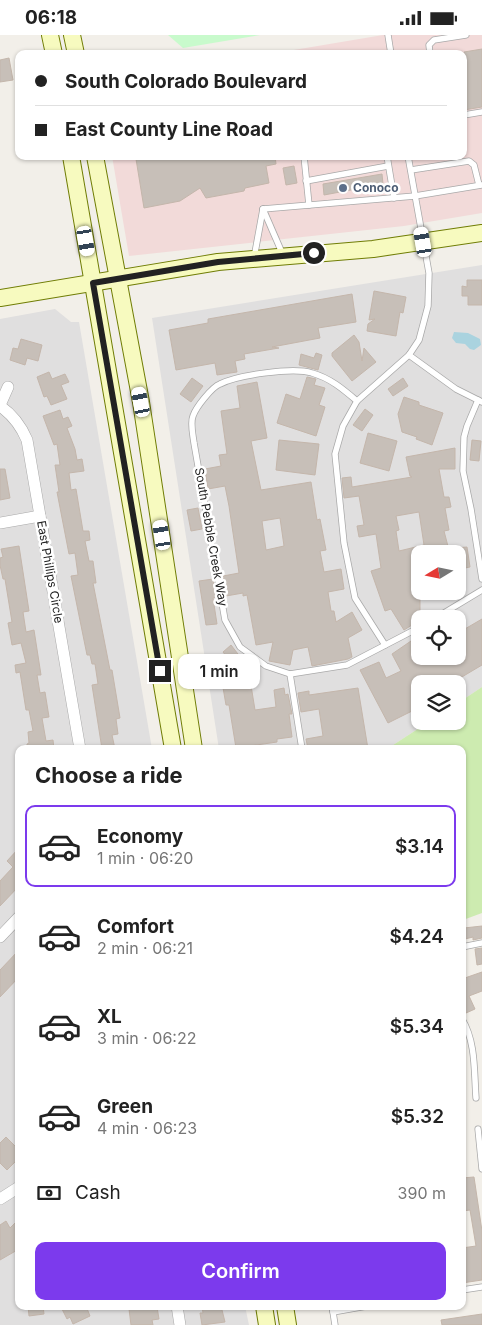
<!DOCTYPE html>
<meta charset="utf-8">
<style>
body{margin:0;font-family:Inter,sans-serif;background:#f6f6f6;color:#222;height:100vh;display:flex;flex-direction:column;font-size:19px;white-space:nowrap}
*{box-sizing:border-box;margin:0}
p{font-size:16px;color:#767676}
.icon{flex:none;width:28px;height:28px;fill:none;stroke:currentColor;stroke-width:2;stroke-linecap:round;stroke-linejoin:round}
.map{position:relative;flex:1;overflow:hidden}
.details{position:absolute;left:15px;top:710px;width:451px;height:565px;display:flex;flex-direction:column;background:#fff;border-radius:10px;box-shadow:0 1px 4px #0004}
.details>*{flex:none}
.banner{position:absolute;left:15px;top:15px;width:452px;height:110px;border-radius:10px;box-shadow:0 1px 4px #0004;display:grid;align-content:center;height:110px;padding:0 20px;background:#fff}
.needle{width:32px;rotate:260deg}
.controls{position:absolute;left:411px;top:510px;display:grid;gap:10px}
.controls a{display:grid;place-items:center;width:55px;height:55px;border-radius:10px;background:#fff;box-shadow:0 1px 4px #0004;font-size:25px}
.end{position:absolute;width:22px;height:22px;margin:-11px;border:6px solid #222;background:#fff;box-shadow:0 0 0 2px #fff}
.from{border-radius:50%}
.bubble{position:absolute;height:35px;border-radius:10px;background:#fff;box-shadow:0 1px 4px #0004;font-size:16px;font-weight:600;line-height:35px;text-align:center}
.car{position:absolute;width:15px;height:30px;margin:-15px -8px;border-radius:6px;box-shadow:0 0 4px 1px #0007;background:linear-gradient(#fff 24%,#345 0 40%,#fff 0 76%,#345 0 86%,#fff 0)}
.banner b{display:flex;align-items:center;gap:18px;height:48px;font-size:19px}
.banner b+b{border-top:1px solid #e0e0e0}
.banner i{width:12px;height:12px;background:#222}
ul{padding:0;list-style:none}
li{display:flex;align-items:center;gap:15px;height:82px;margin:0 10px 8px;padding:0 10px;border:2px solid transparent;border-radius:10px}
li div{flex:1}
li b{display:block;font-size:19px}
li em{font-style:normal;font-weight:600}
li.selected{border-color:#7c3aed}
li>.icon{width:45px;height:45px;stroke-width:1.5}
h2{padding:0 20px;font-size:22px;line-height:60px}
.pay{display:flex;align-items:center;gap:12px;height:55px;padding:0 20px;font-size:19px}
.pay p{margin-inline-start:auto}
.primary-button{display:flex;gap:10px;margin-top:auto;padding:10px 20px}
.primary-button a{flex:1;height:58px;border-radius:10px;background:#7c3aed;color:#fff;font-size:20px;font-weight:600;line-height:58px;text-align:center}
.status{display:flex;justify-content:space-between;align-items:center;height:35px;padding:0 25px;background:#fff;direction:ltr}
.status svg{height:14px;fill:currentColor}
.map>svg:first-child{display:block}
</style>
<div class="status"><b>06:18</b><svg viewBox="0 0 49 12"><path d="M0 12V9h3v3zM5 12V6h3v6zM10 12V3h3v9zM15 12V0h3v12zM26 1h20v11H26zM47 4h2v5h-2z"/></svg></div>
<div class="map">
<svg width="482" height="1290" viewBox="0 0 482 1290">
<rect width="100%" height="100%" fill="#f2efe9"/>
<!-- residential -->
<g fill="#e0dfdf" fill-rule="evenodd">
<path d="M482 230V652L458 668V649H420V686H430L387 714H219L152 283ZM420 519H458V556H420ZM420 584H458V621H420Z"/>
<polygon points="55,274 71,287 79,287 152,714 19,714 19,1271 245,1271 249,1290 0,1290 0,284"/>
</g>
<!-- commercial -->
<polygon fill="#f2dad9" points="383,0 482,0 482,178 404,191 129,221 112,121 464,121 464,19 270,19"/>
<!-- grass -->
<polygon fill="#cdebb0" points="482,652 482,878 463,885 462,714 387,714 430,686 458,686 458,668"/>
<!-- park -->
<polygon fill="#c8facc" points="168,0 260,0 183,13"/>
<!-- water -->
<polygon fill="#aad3df" points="454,297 468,298 480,304 481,310 474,315 470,314 465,309 456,308 452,303"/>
<!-- building -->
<g fill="#c7bfb8" stroke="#c4b6ab" fill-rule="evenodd">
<polygon points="482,14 482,72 464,75 464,17"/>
<polygon points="9,23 13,45 0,47 0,25"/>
<polygon points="156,121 275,121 276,129 266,131 269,148 245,153 244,156 206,163 200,153 180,166 144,173 136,124"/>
<polygon points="294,131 297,148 286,150 283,133"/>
<polygon points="382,139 383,149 324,160 323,149"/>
<polygon points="467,245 482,245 482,270 468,270 468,261 462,261 462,251 467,252"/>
<polygon points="374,256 406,262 403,278 400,277 396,301 367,296 368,289 375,284 369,285"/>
<polygon points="352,259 356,287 318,293 320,303 272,312 279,313 244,319 245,324 235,326 237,337 217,340 215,328 176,335 169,295 208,288 208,284"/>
<polygon points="354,300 359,307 362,326 364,313 376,327 352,346 332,321 332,318"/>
<polygon points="21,304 42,310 38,326 27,323 25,330 10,325 13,313 18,314"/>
<polygon points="316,318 322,320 318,335 299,330 301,319 314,323"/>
<polygon points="49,337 52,344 65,339 69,347 61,350 67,364 51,370 47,361 44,362 37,342"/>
<polygon points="307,342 316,344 314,350 325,353 319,370 325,372 316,401 277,388 286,359 300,364"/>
<polygon points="192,343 203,351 191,367 180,359"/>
<polygon points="403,343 408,351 393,361 388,354"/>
<path d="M257 347 267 403 251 406 261 455 311 447 317 485 320 484 326 515 320 516 324 537 341 534 344 554 328 557 331 576H334L336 587 352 577 362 595 348 603 352 622 348 624 312 631 308 612 293 615 290 630 269 626 273 607 256 610 247 560 243 561V558L226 561 223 541 239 538 229 471 225 451 208 454 205 434 221 431 219 420 227 419 221 376 240 373 237 351ZM280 483 284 511 266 515 262 486Z"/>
<polygon points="404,362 419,367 419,370 443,378 432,410 416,404 417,402 402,397 398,379"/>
<polygon points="365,374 373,380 362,396 353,390"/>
<polygon points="60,375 63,384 68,382 72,391 67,393 75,414 77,425 82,424 84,436 69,438 71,455 76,454 83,496 89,496 90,505 85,506 89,526 93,526 96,548 93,548 110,635 112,635 120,683 116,684 118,699 112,700 115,714 102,714 92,650 98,649 95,629 92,629 90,620 87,620 71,541 78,540 75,518 69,519 57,457 59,457 55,430 60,430 57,409 54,410 43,381"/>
<polygon points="368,398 397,406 389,436 360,428"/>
<polygon points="279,405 319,409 315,440 276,435"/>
<polygon points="472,405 481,406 479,426 470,425"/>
<path d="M455 413V434H439L444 462H449L451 472 445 473 449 495 444 496 450 519H420V578L423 583 404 595 391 574 385 576 371 536 381 533 376 499 359 502 357 491 364 490 359 461 344 463 342 443 351 442 352 452 412 442 410 441 406 422ZM419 477 424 510 399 516 396 496 399 495 396 481Z"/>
<polygon points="0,434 5,434 10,463 0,465"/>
<polygon points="198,473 202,494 191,496 187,475"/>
<polygon points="19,511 29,576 23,577 26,597 34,595 41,640 37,640 40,658 45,657 49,682 42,683 46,706 53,705 54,714 27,714 27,709 29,708 28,697 33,696 29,675 26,675 20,637 16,638 15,630 26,628 21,608 12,610 8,588 12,587 5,544 3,544 0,530 0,523 3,522 1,514"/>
<polygon points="467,512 470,532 460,534 456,513"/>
<polygon points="213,544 216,562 213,563 217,589 206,590 199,546"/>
<polygon points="482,584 482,630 450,649 420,649 420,672 388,688 360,635 379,627 386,643 401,636 392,619 411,606 420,621 458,621 458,598"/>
<polygon points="231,610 248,632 255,675 276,672 274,655 284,653 285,660 288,659 292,679 289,679 292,702 277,704 277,707 236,713 229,670 226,670 221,641 239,638 223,617"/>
<polygon points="358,653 368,714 308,714 306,704 323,701 319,674 301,677 298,658 309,656 309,660"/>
<polygon points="19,813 19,851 0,871 0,846 13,832 7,826"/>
<polygon points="482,891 482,903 473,905 473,902 465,904 464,893"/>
<polygon points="482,913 482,929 477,930 475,914"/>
<polygon points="19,915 19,942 0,962 0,935"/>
<polygon points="482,937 482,956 469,961 475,974 466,978 462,971 462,944"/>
<polygon points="6,1102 19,1115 19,1123 7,1135 0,1128 0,1108"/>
<polygon points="474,1142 482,1196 482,1245 462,1248 462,1213 476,1211 470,1175 462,1176 462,1143"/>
<polygon points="19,1184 19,1214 0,1225 0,1190 6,1186 10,1193"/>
<polygon points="28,1271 43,1271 44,1279 29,1281"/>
<polygon points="67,1271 86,1271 90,1281 73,1289 70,1282 67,1284 62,1274"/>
<polygon points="149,1271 151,1273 157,1272 159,1284 152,1285 153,1290 131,1290 129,1274"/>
<polygon points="202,1271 221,1271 225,1287 202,1290 200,1278 203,1278"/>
<polygon points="482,1279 482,1290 442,1290 441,1285"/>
</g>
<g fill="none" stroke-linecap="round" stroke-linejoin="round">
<defs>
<g id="lane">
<polyline points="388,0 391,19"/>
<polyline points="430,19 429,10 434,5 466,0"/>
<polyline points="464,80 482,77"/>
<polyline points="304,121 309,170"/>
<polyline points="387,121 394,163"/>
<polyline points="411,135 469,126 474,130 479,150"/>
<polyline points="306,146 388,131"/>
<polyline points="263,174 415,161 482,150"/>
<polyline points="263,174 283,220"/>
<polyline points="254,223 263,174"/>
<polyline points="409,320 456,354 482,367"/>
<polyline points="478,365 467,391 464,402 463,436 471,474 482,544"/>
<path d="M357 366C343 354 330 343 312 338 293 332 238 340 220 349 212 352 196 372 193 381 190 388 193 400 194 408L225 585 240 612 266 631 290 639 347 630 420 592"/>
<polyline points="434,584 482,555"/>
<polyline points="385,610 355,563 344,508 335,419 343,391 357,366 409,320 419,305 428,271 429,238 408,121"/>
<polyline points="290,639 302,714"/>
<polyline points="462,912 482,908"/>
<path d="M462 984C476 1007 474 1037 476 1063"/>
<polyline points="478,1094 482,1134"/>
<polyline points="462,1255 482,1252"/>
<polyline points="332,1271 333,1277 367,1271"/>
<polyline points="333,1277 335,1290"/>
</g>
<g id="street">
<polyline points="0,370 8,352"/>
<path d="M0 371C13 380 21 391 27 405L80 714"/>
<polyline points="0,488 40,481"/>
<polyline points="0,902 19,882"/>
<polyline points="0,1164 19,1152"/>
<polyline points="177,1271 180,1290"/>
</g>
<g id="secondary">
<polyline points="50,0 54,19"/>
<polyline points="72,0 76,19"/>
<polyline points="71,121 173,714"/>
<polyline points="95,121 141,367 194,714"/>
<polyline points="0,263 218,227 373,214 482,198"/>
<polyline points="264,1271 267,1290"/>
<polyline points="285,1271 288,1290"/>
</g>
</defs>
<!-- lane casing -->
<use href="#lane" stroke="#a9a9a9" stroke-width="7"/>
<!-- street casing -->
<use href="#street" stroke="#a9a9a9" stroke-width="12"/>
<!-- secondary casing -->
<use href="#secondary" stroke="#707d05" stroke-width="18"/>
<!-- lane -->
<use href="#lane" stroke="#fff" stroke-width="5.5"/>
<!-- street -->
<use href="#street" stroke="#fff" stroke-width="11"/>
<!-- secondary -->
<use href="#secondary" stroke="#f7fabf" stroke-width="16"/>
</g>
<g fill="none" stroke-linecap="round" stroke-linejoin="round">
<!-- route -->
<polyline stroke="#222" stroke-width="6" points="160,636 93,248 218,227 314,218"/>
</g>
<!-- markers -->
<circle fill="#5c6f8a" stroke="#fff" stroke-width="2" cx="343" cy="153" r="5"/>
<g text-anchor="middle" stroke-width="5" stroke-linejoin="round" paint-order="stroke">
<!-- service labels -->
<g font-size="12" font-weight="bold" fill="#4e5e75" stroke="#fff" text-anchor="start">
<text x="353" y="157">Conoco</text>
</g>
<!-- street labels -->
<g font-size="12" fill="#222" stroke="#fff">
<text transform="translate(211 502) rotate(80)" y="4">South Pebble Creek Way</text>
<text transform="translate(50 537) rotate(80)" y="4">East Phillips Circle</text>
</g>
</g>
</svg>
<div class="controls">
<a><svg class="needle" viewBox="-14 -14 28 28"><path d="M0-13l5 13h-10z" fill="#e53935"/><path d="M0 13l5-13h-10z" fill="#767676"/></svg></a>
<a><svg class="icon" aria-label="locate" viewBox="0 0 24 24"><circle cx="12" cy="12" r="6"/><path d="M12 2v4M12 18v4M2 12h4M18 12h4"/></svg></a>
<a><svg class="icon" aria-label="layers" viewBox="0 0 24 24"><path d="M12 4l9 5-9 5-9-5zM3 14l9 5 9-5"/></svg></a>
</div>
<i class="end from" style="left:314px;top:218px"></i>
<i class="end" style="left:160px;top:636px"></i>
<div class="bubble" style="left:178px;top:619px;width:82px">1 min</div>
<i class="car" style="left:86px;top:206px;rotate:170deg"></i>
<i class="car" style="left:423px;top:207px;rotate:350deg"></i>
<i class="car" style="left:141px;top:367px;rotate:349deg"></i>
<i class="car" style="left:162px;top:500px;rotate:351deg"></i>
<div class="banner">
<b><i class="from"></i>South Colorado Boulevard</b>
<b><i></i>East County Line Road</b>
</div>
<section class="details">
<h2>Choose a ride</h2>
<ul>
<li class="selected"><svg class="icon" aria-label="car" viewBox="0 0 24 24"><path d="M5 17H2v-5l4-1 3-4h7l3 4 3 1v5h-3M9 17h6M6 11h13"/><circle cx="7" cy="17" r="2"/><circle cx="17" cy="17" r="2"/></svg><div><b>Economy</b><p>1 min · 06:20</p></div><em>$3.14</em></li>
<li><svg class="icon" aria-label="car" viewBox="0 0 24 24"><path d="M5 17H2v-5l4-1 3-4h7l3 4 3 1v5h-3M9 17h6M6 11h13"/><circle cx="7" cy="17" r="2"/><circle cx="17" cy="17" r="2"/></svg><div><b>Comfort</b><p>2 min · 06:21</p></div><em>$4.24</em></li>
<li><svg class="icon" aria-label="car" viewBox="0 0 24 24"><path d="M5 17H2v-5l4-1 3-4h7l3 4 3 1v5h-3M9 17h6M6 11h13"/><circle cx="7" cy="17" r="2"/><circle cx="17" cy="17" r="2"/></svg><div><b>XL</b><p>3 min · 06:22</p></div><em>$5.34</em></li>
<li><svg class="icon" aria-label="car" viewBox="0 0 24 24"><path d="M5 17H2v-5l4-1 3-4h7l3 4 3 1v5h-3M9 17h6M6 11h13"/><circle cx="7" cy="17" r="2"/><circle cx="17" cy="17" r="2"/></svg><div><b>Green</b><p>4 min · 06:23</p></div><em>$5.32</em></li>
</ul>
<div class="pay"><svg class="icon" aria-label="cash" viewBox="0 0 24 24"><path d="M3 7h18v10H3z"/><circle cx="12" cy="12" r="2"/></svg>Cash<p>390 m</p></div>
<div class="primary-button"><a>Confirm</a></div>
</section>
</div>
